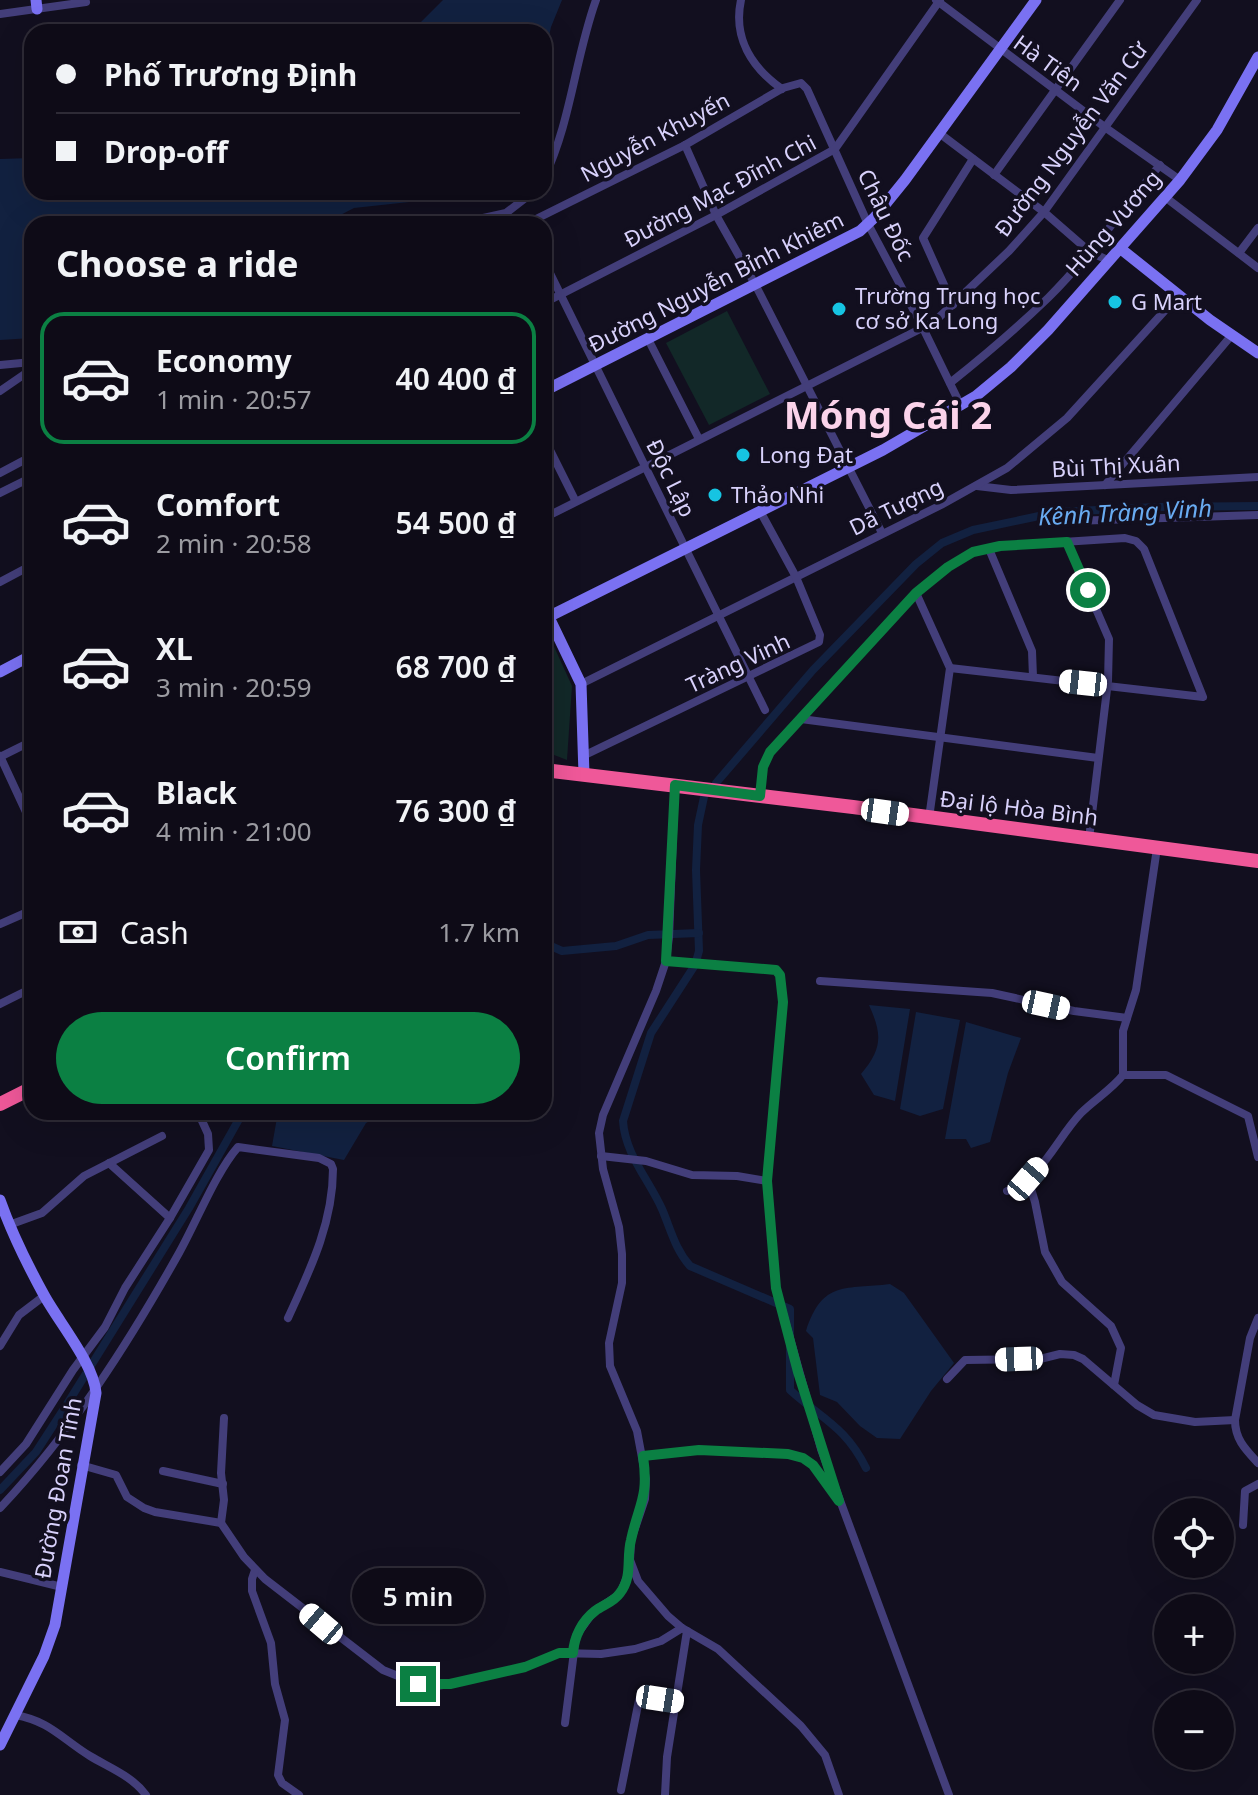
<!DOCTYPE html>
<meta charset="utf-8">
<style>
body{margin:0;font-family:"Noto Sans",sans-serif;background:#171420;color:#f1f3f6;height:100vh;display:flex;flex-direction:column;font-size:30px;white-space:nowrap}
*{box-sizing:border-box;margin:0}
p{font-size:26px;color:#9b9ba1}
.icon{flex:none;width:44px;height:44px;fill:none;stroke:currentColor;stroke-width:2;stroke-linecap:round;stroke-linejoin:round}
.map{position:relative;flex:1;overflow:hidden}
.side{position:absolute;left:24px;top:216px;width:528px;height:904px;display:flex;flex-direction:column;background:#0e0b17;border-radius:24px;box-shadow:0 8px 32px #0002,0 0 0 2px #2e2b36}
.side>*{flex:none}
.top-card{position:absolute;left:24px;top:24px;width:528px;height:176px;border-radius:24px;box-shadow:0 8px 32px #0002,0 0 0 2px #2e2b36;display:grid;align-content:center;height:176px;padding:0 32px;background:#0e0b17}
.tools{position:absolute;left:1154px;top:1498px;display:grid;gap:16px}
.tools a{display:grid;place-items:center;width:80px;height:80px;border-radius:50%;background:#0e0b17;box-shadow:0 8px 32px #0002,0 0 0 2px #2e2b36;font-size:40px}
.end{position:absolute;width:36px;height:36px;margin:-18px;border:10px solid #0b8043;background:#fff;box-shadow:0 0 0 4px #fff}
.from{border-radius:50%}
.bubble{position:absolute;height:56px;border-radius:28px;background:#0e0b17;box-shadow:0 8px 32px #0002,0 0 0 2px #2e2b36;font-size:26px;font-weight:600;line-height:56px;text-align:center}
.car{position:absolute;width:24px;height:48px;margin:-24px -12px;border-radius:10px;box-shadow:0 0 6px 2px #0007;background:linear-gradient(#fff 24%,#345 0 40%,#fff 0 76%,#345 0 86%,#fff 0)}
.top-card b{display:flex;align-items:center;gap:28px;height:76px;font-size:30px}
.top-card b+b{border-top:2px solid #2e2b36}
.top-card i{width:20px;height:20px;background:#f1f3f6}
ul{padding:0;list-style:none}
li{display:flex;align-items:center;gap:24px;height:132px;margin:0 16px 12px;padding:0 16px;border:4px solid transparent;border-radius:24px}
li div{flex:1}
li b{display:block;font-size:30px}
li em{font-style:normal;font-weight:600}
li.active{border-color:#0b8043}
li>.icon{width:72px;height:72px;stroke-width:1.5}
h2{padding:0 32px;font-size:36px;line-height:96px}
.pay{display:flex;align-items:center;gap:20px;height:88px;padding:0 32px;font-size:30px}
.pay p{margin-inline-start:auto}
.action{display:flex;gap:16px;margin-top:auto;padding:16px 32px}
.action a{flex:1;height:92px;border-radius:48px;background:#0b8043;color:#fff;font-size:32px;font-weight:600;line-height:92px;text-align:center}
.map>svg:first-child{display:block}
</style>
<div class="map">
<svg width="1258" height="1795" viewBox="0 0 1258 1795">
<rect width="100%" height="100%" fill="#120f1f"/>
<!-- green -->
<g fill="#122828">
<polygon points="727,311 770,394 709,425 666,343"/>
<polygon points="546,629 572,686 567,760 544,751 544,630"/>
</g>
<!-- water -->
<g fill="#122140">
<polygon points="443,0 562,0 551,27 544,59 544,32 411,32"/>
<polygon points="32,158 32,192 458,192 446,198 354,208 323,224 32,224 32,338 0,340 0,159"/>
<path d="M869 1005 910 1009 895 1101 874 1095 861 1074C883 1048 882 1034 869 1005Z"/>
<polygon points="916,1012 960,1020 943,1109 920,1116 900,1109"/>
<polygon points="966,1022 1021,1038 1008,1073 990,1142 971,1148 966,1139 945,1139"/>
<polygon points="278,1112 386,1112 366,1123 344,1160 272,1146"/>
<path d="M890 1284 904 1293 954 1363 931 1391 900 1439 877 1438 860 1426 837 1402 820 1395 813 1338 806 1331C823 1279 846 1290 890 1284Z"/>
</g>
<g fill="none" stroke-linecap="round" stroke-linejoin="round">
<!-- canal -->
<g stroke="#122140" stroke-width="8">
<polyline points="716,783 813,670 916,564 942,543 973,530 1058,512 1156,507 1258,506"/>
<path d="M704 797 698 825 696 870 699 951 695 965 651 1033 623 1121C625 1154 649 1180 662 1209 671 1230 675 1249 690 1266L790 1309V1390C822 1419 846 1427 866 1468"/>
<polyline points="544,943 562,951 616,946 648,935 699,933"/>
<polyline points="0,1490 36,1452 69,1401 189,1208 243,1112"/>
</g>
<!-- street -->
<g stroke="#433e7a" stroke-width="8">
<path d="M741 0C733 37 751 67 782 89"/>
<polyline points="936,0 1106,128 1180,180"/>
<polyline points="0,14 86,2"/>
<polyline points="939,133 1044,212 1090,252 1110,261"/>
<polyline points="685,145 716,215 756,286 882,533"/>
<polyline points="994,175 1120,0"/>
<path d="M544 178C571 122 575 58 596 0"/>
<polyline points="1165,197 1258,268"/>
<polyline points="456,224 506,213 533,192"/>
<polyline points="526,224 685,145 783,88 801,83 807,89 868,224 923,328 961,406"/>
<polyline points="1239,253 1258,228"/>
<polyline points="544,261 765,710"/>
<polyline points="544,303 716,215 835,149 940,0"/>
<polyline points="953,305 923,238 973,159"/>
<polyline points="648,339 699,439"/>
<polyline points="0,365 32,362"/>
<path d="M950 383C984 356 1017 328 1048 298 1089 257 1123 209 1160 165"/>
<polyline points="0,391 32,369"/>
<polyline points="544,438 575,500"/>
<polyline points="0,473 32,456"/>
<polyline points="1105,485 1231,336"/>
<polyline points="977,486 1011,490 1258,477"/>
<polyline points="0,493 32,477"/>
<polyline points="544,518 934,322 1009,251 1044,212 1197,0"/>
<polyline points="1072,521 1258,515"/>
<polyline points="1067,542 1109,639 1108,681 1089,839"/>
<polyline points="989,549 1032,651 1033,677"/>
<polyline points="0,582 32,565"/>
<polyline points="916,593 950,668 929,818"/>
<polyline points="581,684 941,505 1007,468 1067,418 1179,295"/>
<polyline points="801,719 1098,758"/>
<polyline points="0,756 32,825"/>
<polyline points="583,756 819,642 820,635 796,577 760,511"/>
<polyline points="0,757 32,741"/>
<polyline points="675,785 669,937 666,961 656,991 603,1115 599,1133 603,1169 619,1227 622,1254 622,1283 609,1343 610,1366 637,1431 646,1479 645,1499 631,1540 630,1560 638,1581 668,1616 682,1628 718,1649 801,1726 825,1755 839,1795"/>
<polyline points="760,796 763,767 770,752 916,593 948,567 973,552 1000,546 1125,538 1136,541 1144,549 1203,697 950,668"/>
<polyline points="0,924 32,910"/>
<polyline points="666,961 776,970 780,975 783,1002 767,1181 776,1288 821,1449 949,1795"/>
<polyline points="820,981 992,993 1074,1011 1127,1018"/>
<polyline points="0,1004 32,988"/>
<polyline points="1123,1075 1166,1075 1248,1116 1258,1157"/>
<polyline points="601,1156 646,1161 692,1175 737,1176 767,1181"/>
<polyline points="109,1163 170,1218"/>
<polyline points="1028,1179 1035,1202 1045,1252 1062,1282 1111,1326 1121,1348 1114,1385"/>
<path d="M1007 1191C1041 1180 1057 1138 1081 1113 1095 1099 1111 1090 1123 1075V1031L1136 990 1157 848"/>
<polyline points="9,1225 42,1213 84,1176 162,1136"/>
<path d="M1258 1318 1250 1338 1235 1420C1235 1439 1245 1449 1258 1463"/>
<polyline points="0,1346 19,1315 44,1296"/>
<polyline points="947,1379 965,1360 1040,1359 1060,1354 1074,1355 1083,1359 1137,1405 1154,1415 1195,1422 1235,1420"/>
<polyline points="643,1456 699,1450 788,1454 803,1458 813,1465 831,1487"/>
<polyline points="81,1465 116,1475 127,1497 144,1508 155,1512 221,1523 244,1557 265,1579 383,1670 418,1684 436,1686 450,1684 525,1667 559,1653 601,1654 635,1649 661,1641 682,1628"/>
<polyline points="163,1471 223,1484"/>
<polyline points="0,1472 26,1444 73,1370 105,1327 125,1288 170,1218 209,1150 208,1134 198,1112"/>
<path d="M0 1508C71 1433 128 1344 179 1253 196 1223 216 1172 238 1147L319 1158 331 1164 333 1169C333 1223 310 1270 288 1318"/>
<polyline points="221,1523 224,1500 221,1473 224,1418"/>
<polyline points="1243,1525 1245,1491 1258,1484"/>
<polyline points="255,1570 252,1579 252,1591 271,1643 275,1684 285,1720 278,1775 282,1783 299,1795"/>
<polyline points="0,1572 62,1587"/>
<path d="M15 1715C50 1721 62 1739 90 1756 110 1768 132 1776 146 1795"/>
<polyline points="565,1723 576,1636 594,1611 620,1594 631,1567"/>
<polyline points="621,1790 639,1700 644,1696 676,1701"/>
<polyline points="665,1795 667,1757 687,1631"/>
</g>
<!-- secondary -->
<g stroke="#7a71f2" stroke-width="11">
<polyline points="36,0 37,9"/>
<polyline points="1121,249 1210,320 1258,353"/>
<polyline points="544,391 860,231 875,217 905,180 1036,0"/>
<polyline points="544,607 581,684 584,774"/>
<polyline points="544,619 883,450 976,396 1011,367 1048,330 1180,180 1217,130 1258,57"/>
<polyline points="0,672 32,655"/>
<path d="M0 1200C12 1234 27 1264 44 1295 58 1321 94 1364 96 1393L55 1625 44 1656 0 1745"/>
</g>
<!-- highway -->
<g stroke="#ef5899" stroke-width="14">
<polyline points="544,770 853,807 1258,861"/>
<polyline points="0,1104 32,1088"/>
</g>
</g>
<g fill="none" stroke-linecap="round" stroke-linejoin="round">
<!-- route -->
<path stroke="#0b8043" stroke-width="10" d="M418 1684H450L525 1667 559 1653H573C574 1637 582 1621 595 1611 603 1605 614 1602 620 1593 633 1576 626 1559 631 1540 639 1503 649 1498 643 1456L699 1450 788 1454 803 1458 813 1465 839 1501 798 1372 776 1288 767 1181 783 1002 780 975 776 970 666 961 675 785 760 796 763 767 770 752 916 593 948 567 973 552 1000 546 1067 542 1088 590"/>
</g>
<!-- markers -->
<g fill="#16c4e2" stroke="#120f1f" stroke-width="3">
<circle cx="1115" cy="302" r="8"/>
<circle cx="839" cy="309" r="8"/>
<circle cx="743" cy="455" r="8"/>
<circle cx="715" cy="495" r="8"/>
</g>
<g text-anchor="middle" stroke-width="7" stroke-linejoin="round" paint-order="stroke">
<!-- street labels -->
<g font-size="22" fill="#d8d1fb" stroke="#120f1f">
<text transform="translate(1048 63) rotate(36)" y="8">Hà Tiên</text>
<text transform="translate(655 137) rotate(-28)" y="8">Nguyễn Khuyến</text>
<text transform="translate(1071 139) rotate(-53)" y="8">Đường Nguyễn Văn Cừ</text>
<text transform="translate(720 191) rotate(-28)" y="8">Đường Mạc Đĩnh Chi</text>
<text transform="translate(886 215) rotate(64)" y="8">Châu Đốc</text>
<text transform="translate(1113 223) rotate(-49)" y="8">Hùng Vương</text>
<text transform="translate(716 282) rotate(-27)" y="8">Đường Nguyễn Bỉnh Khiêm</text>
<text transform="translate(1116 466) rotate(-3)" y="8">Bùi Thị Xuân</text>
<text transform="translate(671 478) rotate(64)" y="8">Độc Lập</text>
<text transform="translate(896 507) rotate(-26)" y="8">Dã Tượng</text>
<text transform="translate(738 663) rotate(-25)" y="8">Tràng Vinh</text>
<text transform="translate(1019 808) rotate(7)" y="8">Đại lộ Hòa Bình</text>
<text transform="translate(58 1488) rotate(-80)" y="8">Đường Đoan Tĩnh</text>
</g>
<!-- poi labels -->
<g font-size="22" fill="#d8d1fb" stroke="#120f1f" text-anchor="start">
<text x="855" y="304">Trường Trung học<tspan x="855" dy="25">cơ sở Ka Long</tspan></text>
<text x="1131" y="310">G Mart</text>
<text x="759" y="463">Long Đạt</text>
<text x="731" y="503">Thảo Nhi</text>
</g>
<!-- water labels -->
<g font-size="24" font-style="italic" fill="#69abf1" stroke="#120f1f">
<text transform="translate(1125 513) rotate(-3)" y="8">Kênh Tràng Vinh</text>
</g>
<!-- town labels -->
<g font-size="38" font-weight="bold" fill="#fbd3ea" stroke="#120f1f">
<text x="888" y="429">Móng Cái 2</text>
</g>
</g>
</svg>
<div class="tools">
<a><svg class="icon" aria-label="locate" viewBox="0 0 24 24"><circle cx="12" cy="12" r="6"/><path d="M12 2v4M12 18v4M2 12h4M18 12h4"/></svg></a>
<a>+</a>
<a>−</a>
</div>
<i class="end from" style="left:1088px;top:590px"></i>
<i class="end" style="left:418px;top:1684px"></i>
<div class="bubble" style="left:352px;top:1568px;width:132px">5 min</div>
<i class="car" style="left:1083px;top:683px;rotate:276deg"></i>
<i class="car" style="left:885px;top:812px;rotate:98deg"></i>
<i class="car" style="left:1046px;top:1005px;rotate:102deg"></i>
<i class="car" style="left:1028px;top:1179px;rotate:41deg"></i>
<i class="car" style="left:1019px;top:1359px;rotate:268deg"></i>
<i class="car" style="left:321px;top:1624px;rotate:310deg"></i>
<i class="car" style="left:660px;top:1699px;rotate:99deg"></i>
<div class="top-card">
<b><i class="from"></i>Phố Trương Định</b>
<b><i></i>Drop-off</b>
</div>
<section class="side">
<h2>Choose a ride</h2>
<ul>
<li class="active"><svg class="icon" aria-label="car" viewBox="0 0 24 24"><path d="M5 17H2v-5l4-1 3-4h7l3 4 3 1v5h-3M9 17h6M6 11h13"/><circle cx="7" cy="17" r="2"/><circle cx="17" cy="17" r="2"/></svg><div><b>Economy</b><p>1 min · 20:57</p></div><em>40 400 ₫</em></li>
<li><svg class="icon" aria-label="car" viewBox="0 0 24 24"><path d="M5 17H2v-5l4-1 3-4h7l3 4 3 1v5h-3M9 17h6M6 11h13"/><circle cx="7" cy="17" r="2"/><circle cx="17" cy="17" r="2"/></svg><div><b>Comfort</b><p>2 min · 20:58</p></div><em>54 500 ₫</em></li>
<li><svg class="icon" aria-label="car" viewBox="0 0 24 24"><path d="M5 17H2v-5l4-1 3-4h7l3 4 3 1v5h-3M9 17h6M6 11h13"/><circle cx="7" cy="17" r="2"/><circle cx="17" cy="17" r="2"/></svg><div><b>XL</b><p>3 min · 20:59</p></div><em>68 700 ₫</em></li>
<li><svg class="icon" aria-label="car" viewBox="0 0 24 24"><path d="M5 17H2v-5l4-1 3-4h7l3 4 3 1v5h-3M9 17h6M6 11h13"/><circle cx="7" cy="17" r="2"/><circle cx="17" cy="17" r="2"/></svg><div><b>Black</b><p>4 min · 21:00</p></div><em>76 300 ₫</em></li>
</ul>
<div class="pay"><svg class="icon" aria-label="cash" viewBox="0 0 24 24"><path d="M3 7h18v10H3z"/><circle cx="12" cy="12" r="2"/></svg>Cash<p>1.7 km</p></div>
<div class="action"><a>Confirm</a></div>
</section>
</div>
